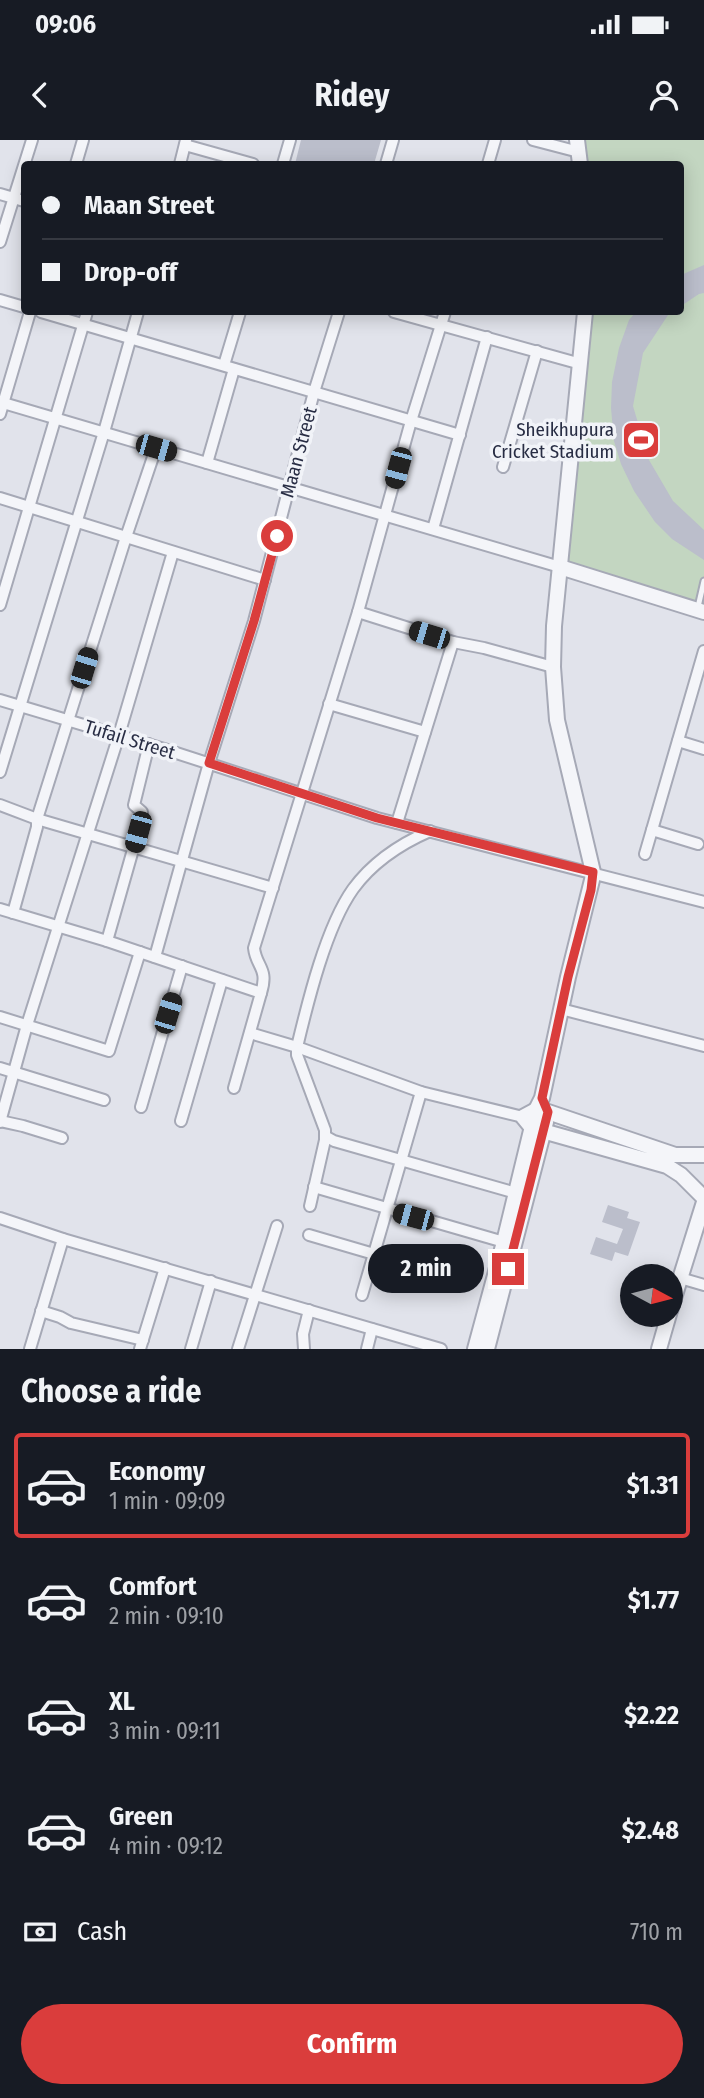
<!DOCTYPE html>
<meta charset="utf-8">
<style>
body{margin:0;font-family:"Fira Sans Condensed",sans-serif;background:#242831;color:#f1f3f6;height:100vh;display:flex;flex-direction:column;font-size:26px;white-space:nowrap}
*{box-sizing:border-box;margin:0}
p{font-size:23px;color:#9ea1a6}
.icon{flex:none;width:38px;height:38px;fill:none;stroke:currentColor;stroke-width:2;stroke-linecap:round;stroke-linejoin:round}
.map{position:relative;height:1209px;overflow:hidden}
.sheet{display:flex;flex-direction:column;background:#171b24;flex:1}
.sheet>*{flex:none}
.hud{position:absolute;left:21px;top:21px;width:663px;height:154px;border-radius:7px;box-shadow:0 4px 18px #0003;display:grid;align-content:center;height:154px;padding:0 21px;background:#171b24}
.needle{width:46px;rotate:97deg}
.buttons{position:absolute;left:620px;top:1124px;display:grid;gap:14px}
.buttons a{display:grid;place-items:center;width:63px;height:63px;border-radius:50%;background:#171b24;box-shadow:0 4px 18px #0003;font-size:35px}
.end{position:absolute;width:32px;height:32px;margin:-16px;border:9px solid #da3d3c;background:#fff;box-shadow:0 0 0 4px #fff}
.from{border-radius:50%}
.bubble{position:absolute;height:49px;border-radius:24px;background:#171b24;box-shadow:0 4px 18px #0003;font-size:23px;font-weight:700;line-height:49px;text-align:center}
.car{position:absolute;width:21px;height:42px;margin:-21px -10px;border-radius:9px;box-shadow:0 0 5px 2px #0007;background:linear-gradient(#222 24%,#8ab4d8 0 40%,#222 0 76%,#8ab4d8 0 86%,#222 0)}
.hud b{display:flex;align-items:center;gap:24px;height:66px;font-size:26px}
.hud b+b{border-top:2px solid #363941}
.hud i{width:18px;height:18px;background:#f1f3f6}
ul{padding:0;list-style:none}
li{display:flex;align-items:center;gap:21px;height:105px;margin:0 14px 10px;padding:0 7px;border:4px solid transparent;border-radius:7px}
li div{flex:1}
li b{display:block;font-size:26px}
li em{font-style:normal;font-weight:700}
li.on{border-color:#da3d3c}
li>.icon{width:63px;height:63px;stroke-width:1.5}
h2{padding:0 21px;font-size:32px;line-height:84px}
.pay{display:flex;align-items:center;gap:18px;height:77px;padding:0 21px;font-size:26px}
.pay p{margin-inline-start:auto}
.action{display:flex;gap:14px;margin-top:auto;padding:14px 21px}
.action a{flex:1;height:80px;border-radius:42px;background:#da3d3c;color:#fff;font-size:28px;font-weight:700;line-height:80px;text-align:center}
.status{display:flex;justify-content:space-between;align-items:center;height:49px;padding:0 35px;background:#171b24;direction:ltr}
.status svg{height:19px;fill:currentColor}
header{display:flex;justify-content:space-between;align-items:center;height:91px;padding:0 21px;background:#171b24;font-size:32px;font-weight:700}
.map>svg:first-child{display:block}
</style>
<div class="status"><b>09:06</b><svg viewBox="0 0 49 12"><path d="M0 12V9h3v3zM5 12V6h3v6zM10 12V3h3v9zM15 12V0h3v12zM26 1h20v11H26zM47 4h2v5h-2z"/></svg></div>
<header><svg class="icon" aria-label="back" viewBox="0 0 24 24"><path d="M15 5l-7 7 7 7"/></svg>Ridey<svg class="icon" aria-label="person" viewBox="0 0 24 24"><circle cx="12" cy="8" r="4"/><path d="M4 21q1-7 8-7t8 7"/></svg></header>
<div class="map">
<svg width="704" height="1209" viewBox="0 0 704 1209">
<rect width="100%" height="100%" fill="#e1e3eb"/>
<!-- green -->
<polygon fill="#c3d6c1" points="580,0 704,0 704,469 565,425 589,172 681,172 681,24 582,24"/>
<!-- building -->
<g fill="#bbbecb">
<polygon points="301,0 381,0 374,24 295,24"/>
<polygon points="704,125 704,153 699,154 681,166 681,135"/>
<polygon points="636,172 670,172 643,213 633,266 649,320 673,361 704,390 704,420 672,399 655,382 634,351 621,324 614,301 611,268 612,242 619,208 629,180"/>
<polygon points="608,1065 629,1072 627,1078 640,1082 628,1116 615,1112 612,1121 590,1114 596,1097 617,1104 623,1089 602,1082"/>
</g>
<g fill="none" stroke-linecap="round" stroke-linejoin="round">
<defs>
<polyline id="service" points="698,467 704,441"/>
<g id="minor">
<polyline points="533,0 579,12"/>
<polyline points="185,5 253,24"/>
<polyline points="76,24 83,0"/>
<polyline points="180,24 186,0"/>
<polyline points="283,24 290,0"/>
<polyline points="386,24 393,0"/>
<polyline points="488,24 495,0"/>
<polyline points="0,54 24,61"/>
<polyline points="0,102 32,0"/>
<polyline points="0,160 24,167"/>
<polyline points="41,172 460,295"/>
<polyline points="394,172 581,224"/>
<polyline points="224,225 240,172"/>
<polyline points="0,262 560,427"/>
<polyline points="0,274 30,172"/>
<polyline points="207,323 234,229"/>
<polyline points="503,327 537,211"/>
<polyline points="0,358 265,440"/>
<polyline points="433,389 487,197"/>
<polyline points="0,465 87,172"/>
<polyline points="358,472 453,502 484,508 553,527"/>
<polyline points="0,560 164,609 377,678 704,762"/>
<polyline points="329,564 425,592"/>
<polyline points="678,601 704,609"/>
<polyline points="0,632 104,292 138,172"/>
<polyline points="0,665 37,679 273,748"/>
<polyline points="397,683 453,502"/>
<polyline points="652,690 698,704"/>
<polyline points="645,714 704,511"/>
<polyline points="0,769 107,801 261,853 234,948"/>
<polyline points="13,773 37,687 37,679 126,397 156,308"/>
<polyline points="107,801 142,678 142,672 134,665 149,604"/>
<polyline points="155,817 209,623 254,481 314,252 339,172"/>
<path d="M261 853C269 828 256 827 254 808L358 472 411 281 445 172"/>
<polyline points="561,869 704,906"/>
<polyline points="0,877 109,911 140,812"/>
<polyline points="250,893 297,907 421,952 523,977"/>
<polyline points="0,928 104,960"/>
<polyline points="141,967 182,826"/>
<polyline points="0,981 23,986 62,998"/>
<polyline points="181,981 222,840"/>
<polyline points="0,982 27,885 119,595 173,412"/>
<polyline points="325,996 334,1001 516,1053"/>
<polyline points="314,1047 504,1102"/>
<path d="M310 1066 325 1000V990L297 915V907C308 861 326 787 353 749 372 723 400 704 430 691"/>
<polyline points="0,1078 63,1099 441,1209"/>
<polyline points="309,1095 374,1114"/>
<polyline points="680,1138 704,1145"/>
<polyline points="362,1155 421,952"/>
<polyline points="41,1171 60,1177 71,1183 143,1200"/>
<polyline points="30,1209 63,1099"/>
<polyline points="140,1209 165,1128"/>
<polyline points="191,1209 211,1141"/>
<polyline points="238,1209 277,1086"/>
<polyline points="304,1209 303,1194 309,1170"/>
<polyline points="367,1209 372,1189"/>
</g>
<g id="tertiary">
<polyline points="577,0 580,24"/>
<polyline points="560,427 704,472"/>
<polyline points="704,1015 675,1015 548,972 536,970 523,977 532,988 667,1026 681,1035 704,1058"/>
<polyline points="670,1171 704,1062"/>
<polyline points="475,1209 504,1102 536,970 542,958 568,837 592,740 593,732 557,580 553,527 554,486 585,172"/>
<polyline points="487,1209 546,982"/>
<polyline points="659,1209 669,1174"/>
</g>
</defs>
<!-- service casing -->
<use href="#service" stroke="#a6a9b6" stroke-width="9"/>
<!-- minor casing -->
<use href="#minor" stroke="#a6a9b6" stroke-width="14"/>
<!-- tertiary casing -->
<use href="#tertiary" stroke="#a6a9b6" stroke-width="18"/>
<!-- service -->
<use href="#service" stroke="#f4f5f9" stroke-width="5"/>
<!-- minor -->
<use href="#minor" stroke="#f4f5f9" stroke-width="10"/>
<!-- tertiary -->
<use href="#tertiary" stroke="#f4f5f9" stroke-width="14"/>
</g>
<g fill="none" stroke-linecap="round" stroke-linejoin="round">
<!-- route -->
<polyline stroke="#da3d3c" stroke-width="9" points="277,396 254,481 209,623 377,678 593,732 591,750 568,837 542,958 548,972 508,1129"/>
</g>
<!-- icons -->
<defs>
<symbol id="stadium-square" viewBox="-11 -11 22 22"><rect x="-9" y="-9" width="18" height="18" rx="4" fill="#da3d3c" stroke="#f1f3f8"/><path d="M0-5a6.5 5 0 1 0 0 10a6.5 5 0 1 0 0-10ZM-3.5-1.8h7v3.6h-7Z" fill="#fff"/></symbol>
</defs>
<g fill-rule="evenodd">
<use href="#stadium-square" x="619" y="278" width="44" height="44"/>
</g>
<g text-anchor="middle" stroke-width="7" stroke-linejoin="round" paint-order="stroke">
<!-- poi labels -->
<g font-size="19" fill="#282d44" stroke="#f1f3f8" text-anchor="end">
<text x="614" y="296">Sheikhupura<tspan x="614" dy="22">Cricket Stadium</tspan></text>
</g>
<!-- street labels -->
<g font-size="19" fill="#282d44" stroke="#f1f3f8">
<text transform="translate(298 312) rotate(-75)" y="7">Maan Street</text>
<text transform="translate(130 599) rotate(17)" y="7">Tufail Street</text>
</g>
</g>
</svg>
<div class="buttons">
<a><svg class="needle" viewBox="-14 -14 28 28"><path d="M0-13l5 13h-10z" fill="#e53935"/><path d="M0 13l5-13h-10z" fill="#9ea1a6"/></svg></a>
</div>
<i class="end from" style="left:277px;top:396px"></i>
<i class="end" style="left:508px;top:1129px"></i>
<div class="bubble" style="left:368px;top:1104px;width:116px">2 min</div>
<i class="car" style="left:156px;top:308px;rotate:106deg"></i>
<i class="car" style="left:398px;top:328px;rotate:195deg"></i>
<i class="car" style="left:429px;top:495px;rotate:287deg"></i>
<i class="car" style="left:84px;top:528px;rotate:17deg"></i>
<i class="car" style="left:138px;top:692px;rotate:195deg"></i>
<i class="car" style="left:168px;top:873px;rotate:17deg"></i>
<i class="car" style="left:413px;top:1077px;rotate:285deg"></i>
<div class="hud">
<b><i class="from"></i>Maan Street</b>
<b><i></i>Drop-off</b>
</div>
</div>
<section class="sheet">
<h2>Choose a ride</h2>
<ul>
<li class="on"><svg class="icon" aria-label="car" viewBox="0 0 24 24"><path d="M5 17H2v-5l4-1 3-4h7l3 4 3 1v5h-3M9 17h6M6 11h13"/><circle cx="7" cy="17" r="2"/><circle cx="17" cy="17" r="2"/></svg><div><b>Economy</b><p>1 min · 09:09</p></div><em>$1.31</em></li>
<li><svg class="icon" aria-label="car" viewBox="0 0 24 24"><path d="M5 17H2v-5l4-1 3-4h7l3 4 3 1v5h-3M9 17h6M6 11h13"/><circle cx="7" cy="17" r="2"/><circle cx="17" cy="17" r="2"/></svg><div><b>Comfort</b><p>2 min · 09:10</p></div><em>$1.77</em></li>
<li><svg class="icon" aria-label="car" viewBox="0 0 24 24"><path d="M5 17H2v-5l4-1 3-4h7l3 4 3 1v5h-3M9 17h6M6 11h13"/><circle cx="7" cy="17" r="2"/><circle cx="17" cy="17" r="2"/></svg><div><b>XL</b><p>3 min · 09:11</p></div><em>$2.22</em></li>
<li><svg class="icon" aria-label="car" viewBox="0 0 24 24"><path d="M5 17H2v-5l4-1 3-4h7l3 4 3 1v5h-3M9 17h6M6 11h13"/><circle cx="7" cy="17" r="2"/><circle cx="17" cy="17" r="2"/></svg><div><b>Green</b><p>4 min · 09:12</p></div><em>$2.48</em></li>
</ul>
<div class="pay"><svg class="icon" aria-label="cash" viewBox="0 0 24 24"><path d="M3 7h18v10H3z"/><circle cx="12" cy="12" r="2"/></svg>Cash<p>710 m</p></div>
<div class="action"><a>Confirm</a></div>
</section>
